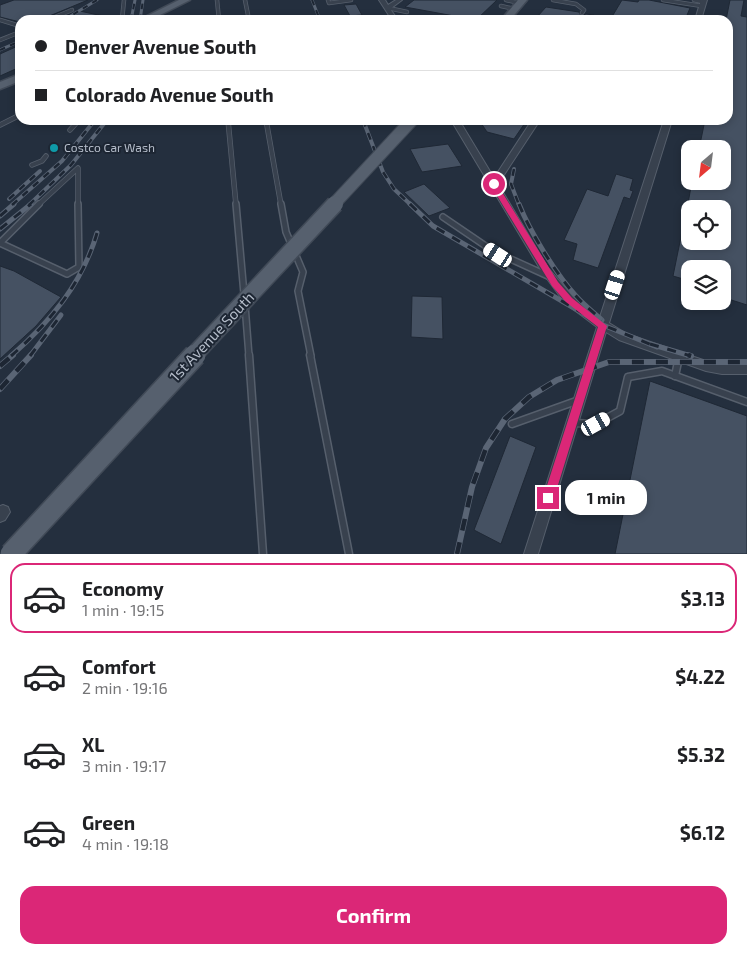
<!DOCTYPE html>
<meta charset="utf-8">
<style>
body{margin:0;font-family:"Exo 2",sans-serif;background:#f6f6f6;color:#202124;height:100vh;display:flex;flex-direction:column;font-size:19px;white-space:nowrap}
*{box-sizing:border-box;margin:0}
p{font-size:16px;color:#757577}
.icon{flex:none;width:28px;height:28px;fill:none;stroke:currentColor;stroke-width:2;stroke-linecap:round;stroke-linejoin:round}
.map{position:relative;height:554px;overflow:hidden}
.sheet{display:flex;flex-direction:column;background:#fff;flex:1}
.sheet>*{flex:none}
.banner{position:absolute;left:15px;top:15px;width:718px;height:110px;border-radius:15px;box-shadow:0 2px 8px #0003;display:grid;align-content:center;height:110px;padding:0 20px;background:#fff}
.needle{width:32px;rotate:208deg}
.buttons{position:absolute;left:681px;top:140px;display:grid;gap:10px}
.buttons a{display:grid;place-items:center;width:50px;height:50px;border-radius:10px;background:#fff;box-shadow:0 2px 8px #0003;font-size:25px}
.end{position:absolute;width:22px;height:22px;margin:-11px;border:6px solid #db2777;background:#fff;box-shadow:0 0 0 2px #fff}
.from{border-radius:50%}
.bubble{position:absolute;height:35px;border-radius:15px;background:#fff;box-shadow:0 2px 8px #0003;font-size:16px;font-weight:700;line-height:35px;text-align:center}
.car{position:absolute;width:15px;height:30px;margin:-15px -8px;border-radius:6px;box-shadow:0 0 4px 1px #0007;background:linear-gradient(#fff 24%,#345 0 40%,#fff 0 76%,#345 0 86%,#fff 0)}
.banner b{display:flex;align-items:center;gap:18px;height:48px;font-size:19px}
.banner b+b{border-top:1px solid #e0e0e0}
.banner i{width:12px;height:12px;background:#202124}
ul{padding:9px 0 0;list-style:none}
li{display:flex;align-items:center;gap:15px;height:70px;margin:0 10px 8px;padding:0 10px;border:2px solid transparent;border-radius:15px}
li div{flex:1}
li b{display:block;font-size:19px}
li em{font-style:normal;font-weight:700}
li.on{border-color:#db2777}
li>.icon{width:45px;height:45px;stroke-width:1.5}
.action{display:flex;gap:10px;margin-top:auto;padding:10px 20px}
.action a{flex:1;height:58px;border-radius:15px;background:#db2777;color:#fff;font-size:20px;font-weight:700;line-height:58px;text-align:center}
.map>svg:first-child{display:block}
</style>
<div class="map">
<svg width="747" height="554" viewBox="0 0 747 554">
<rect width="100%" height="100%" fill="#242f3e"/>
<!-- building -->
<g fill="#455162" stroke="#1f2835">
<polygon points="14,0 88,0 47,17 45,20 20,20 20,22 0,17 0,5"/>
<polygon points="414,0 497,0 476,20 405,7"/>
<polygon points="622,0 638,2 639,0 649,0 690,8 685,20 610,20"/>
<polygon points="730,0 744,0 741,16 747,17 747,305 722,297 722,269 690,269 690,281 673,276 686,212 690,212 690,241 722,241 722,209 687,209 692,181 722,181 722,149 699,149 705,120 728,120 726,20"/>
<polygon points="356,4 362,15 350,16 344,5"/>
<polygon points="546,7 579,12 581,16 586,14 594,15 594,20 552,20 537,17"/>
<polygon points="75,10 103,16 103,20 57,20 73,13"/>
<polygon points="20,45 20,67 0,76 0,54"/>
<polygon points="479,120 527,120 514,139 487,132"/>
<polygon points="448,144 462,166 422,172 410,149"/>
<polygon points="616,174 633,179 630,190 633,191 630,199 624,197 598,268 573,260 577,244 564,240 587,189 608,196"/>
<polygon points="424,184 450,208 429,216 404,192"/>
<polygon points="0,266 14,271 61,297 36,326 0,359"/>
<polygon points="412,296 442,297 443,339 411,337"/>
<polygon points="650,381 747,416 747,554 615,554"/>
<polygon points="510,436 536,447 501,544 474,530"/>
</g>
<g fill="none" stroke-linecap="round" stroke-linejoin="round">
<defs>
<g id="lane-far3">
<polyline points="217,0 219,20"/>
<polyline points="245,0 249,20"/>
<polyline points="328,0 329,3 351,0"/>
<polyline points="506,0 520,3"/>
<polyline points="553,0 576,4 584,10 582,13"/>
<polyline points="663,0 702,6"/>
<polyline points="694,0 703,2"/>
<polyline points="501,6 515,9"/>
<polyline points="388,8 407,12"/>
<polyline points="0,20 20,26"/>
<polyline points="48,20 72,10"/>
<polyline points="122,20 124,0"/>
<polyline points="0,40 20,32"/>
</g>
<g id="lane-far2">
<polyline points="228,120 236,205"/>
<polyline points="266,120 281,205"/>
<polyline points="0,125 20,115"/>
<polyline points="70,130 79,120"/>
<polyline points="32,165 42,161 46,156"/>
<polyline points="38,205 78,168 78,205"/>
</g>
<g id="lane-far1">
<polyline points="39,204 0,243 67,274 79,267 78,204"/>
<polyline points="236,204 244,294"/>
<polyline points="281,204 286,232 303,272 298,291 311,356"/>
<polyline points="443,217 493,251 548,276"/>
<polyline points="245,305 249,356"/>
</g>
<g id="lane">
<polyline points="249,355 263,554"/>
<polyline points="310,355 349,554"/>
<polyline points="675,376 679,357"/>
<polyline points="573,423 596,424 620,411 628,377 662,371 747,402"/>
<polyline points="512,424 579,400"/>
</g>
<g id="street">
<polygon points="379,0 385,0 388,5 396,0 402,0 390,9 398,20 392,20"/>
<polygon points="701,0 707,0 701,20 695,20"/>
<polygon points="451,120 459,120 494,178 532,120 540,120 498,184 548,268 573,297 600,317 664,120 672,120 609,323 627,334 706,361 722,364 747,364 747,374 722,374 706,371 619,340 606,332 538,554 524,554 597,327 565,303 542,272"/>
<polygon points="3,505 8,507 10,512 5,520 0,522 0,506"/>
</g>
<g id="primary">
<polygon points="179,0 190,0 150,20 139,20"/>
<polygon points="518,0 527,0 510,20 501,20"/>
<polygon points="20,74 20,81 0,89 0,82"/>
</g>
</defs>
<!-- lane-far3 casing -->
<use href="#lane-far3" stroke="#565f6c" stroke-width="4.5"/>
<!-- lane-far2 casing -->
<use href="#lane-far2" stroke="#565f6c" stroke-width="5.5"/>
<!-- lane-far1 casing -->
<use href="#lane-far1" stroke="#565f6c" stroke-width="8"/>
<!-- lane casing -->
<use href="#lane" stroke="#565f6c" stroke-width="9"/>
<!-- street casing -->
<use href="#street" stroke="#565f6c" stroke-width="2"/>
<!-- primary casing -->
<use href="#primary" stroke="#414a57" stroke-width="3"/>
<!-- lane-far3 -->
<use href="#lane-far3" stroke="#38414e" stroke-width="3"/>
<!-- lane-far2 -->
<use href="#lane-far2" stroke="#38414e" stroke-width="4"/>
<!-- lane-far1 -->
<use href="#lane-far1" stroke="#38414e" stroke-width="5"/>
<!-- lane -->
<use href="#lane" stroke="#38414e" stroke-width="6"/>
<!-- street -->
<use href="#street" fill="#38414e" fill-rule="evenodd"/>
<!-- primary -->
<use href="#primary" fill="#56606e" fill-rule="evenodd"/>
<defs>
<g id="rail-far3">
<polyline points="312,0 320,20"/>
<polyline points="64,20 97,0"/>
<polyline points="131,20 135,0"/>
<polyline points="140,20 143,0"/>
<polyline points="0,50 20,41"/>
</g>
<g id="rail-far2">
<polyline points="363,120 383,172 394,189 411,205"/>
<polyline points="514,169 511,184 519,205"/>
<polyline points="9,199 40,171"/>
<polyline points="12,205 62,161 95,120"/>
<polyline points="29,205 71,165 107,120"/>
</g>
<g id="rail-far1">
<polyline points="410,204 433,226 603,325 657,347"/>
<path d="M519 204C530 232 556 274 576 296 584 305 593 312 602 320"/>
<polyline points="0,216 14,204"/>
<polyline points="0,229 31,204"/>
<polyline points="650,344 691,356"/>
<path d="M11 356C50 322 82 284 97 233"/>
<polyline points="30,356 61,315"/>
</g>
<g id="rail">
<polyline points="688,355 691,356"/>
<polyline points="0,366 13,355"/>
<polyline points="0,389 31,355"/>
<polyline points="457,554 472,487 486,448 505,419 529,397 557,380 609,362 747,362"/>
</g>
</defs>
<!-- rail-far3 casing -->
<use href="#rail-far3" stroke="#5a6575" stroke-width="3"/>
<!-- rail-far2 casing -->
<use href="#rail-far2" stroke="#5a6575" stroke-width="4"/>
<!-- rail-far1 casing -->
<use href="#rail-far1" stroke="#5a6575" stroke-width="5"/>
<!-- rail casing -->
<use href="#rail" stroke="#5a6575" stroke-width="6"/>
<!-- rail-far3 -->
<use href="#rail-far3" stroke="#1d2633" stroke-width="2" stroke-dasharray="5.5" stroke-linecap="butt"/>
<!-- rail-far2 -->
<use href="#rail-far2" stroke="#1d2633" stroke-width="2.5" stroke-dasharray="7" stroke-linecap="butt"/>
<!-- rail-far1 -->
<use href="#rail-far1" stroke="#1d2633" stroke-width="3" stroke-dasharray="9" stroke-linecap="butt"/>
<!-- rail -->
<use href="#rail" stroke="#1d2633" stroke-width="4.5" stroke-dasharray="12" stroke-linecap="butt"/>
<defs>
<polyline id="primary-bridge-far2" points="333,205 412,120"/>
<polyline id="primary-bridge-far1" points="193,356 335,204"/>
<polyline id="primary-bridge" points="11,554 195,355"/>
</defs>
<!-- primary-bridge-far2 casing -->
<use href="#primary-bridge-far2" stroke="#414a57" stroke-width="14" stroke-linecap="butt"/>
<!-- primary-bridge-far1 casing -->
<use href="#primary-bridge-far1" stroke="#414a57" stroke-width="19" stroke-linecap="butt"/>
<!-- primary-bridge casing -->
<use href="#primary-bridge" stroke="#414a57" stroke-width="24" stroke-linecap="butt"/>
<!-- primary-bridge-far2 -->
<use href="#primary-bridge-far2" stroke="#56606e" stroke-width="12"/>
<!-- primary-bridge-far1 -->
<use href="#primary-bridge-far1" stroke="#56606e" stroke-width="16"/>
<!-- primary-bridge -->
<use href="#primary-bridge" stroke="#56606e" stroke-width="21"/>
</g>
<!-- route -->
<polygon fill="#db2777" points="494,182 497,184 558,282 572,298 607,326 554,498 552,502 548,504 544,502 543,498 598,327 566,302 552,286 490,184"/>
<!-- markers -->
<circle fill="#0f9aa8" stroke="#1d2633" stroke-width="2" cx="54" cy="148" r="5"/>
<g text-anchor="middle" stroke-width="4" stroke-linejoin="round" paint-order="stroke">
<!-- far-poi labels -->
<g font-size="12" fill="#b4bcc9" stroke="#1d2633" text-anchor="start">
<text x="64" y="152">Costco Car Wash</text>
</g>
<!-- street labels -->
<g font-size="15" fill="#b4bcc9" stroke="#1d2633">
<text transform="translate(212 337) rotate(-47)" y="5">1st Avenue South</text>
</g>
</g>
</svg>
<div class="buttons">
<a><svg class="needle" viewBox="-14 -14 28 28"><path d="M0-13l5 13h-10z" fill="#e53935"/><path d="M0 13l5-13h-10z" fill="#757577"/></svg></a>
<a><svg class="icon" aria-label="locate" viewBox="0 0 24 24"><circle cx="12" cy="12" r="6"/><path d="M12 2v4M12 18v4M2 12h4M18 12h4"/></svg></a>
<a><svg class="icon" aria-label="layers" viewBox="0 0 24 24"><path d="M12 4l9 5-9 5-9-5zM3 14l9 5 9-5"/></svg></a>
</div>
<i class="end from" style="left:494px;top:184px"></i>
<i class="end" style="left:548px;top:498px"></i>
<div class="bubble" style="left:565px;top:480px;width:82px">1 min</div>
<i class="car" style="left:498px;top:255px;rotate:303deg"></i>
<i class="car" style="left:615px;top:285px;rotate:18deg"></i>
<i class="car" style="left:596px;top:424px;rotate:61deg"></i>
<div class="banner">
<b><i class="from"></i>Denver Avenue South</b>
<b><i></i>Colorado Avenue South</b>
</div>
</div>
<section class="sheet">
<ul>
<li class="on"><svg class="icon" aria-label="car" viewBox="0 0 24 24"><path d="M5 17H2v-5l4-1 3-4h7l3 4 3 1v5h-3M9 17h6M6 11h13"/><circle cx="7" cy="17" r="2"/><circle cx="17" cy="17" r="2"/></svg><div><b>Economy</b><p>1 min · 19:15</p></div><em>$3.13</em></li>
<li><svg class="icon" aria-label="car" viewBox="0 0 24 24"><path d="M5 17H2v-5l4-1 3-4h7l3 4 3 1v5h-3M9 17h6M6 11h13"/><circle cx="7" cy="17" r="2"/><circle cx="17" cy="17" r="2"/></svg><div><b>Comfort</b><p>2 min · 19:16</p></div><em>$4.22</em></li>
<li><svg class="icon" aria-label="car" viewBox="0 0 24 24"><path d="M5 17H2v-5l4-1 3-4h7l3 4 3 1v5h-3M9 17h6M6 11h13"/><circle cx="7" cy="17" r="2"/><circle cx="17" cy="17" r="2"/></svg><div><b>XL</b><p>3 min · 19:17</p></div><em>$5.32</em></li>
<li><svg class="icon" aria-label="car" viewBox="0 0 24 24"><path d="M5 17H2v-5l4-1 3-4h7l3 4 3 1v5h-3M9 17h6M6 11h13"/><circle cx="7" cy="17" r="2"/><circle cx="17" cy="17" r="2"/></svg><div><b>Green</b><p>4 min · 19:18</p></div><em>$6.12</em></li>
</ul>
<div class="action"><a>Confirm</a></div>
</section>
